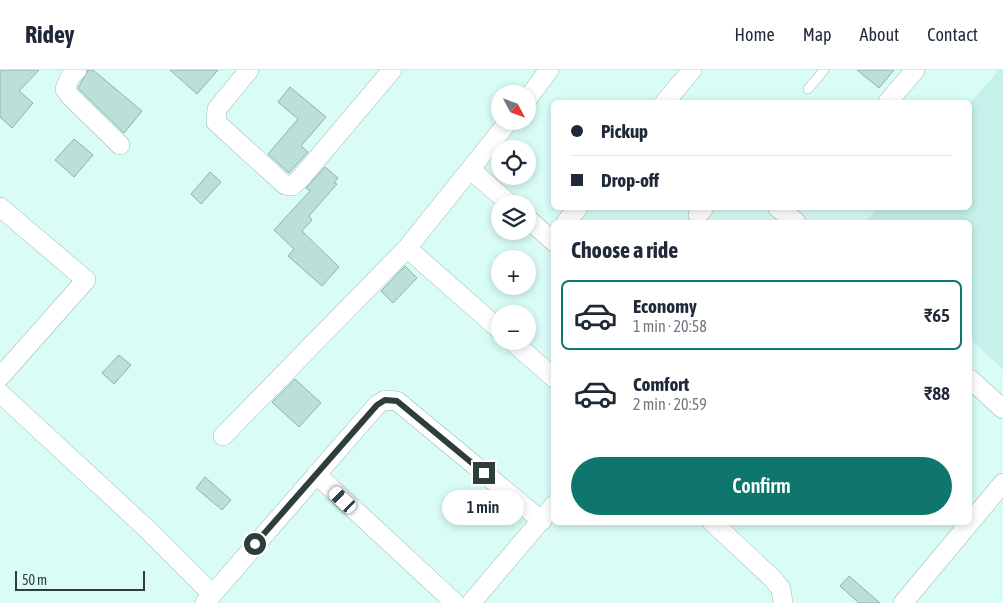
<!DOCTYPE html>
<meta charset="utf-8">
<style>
body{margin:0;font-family:"Asap Condensed",sans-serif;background:#f6f6f7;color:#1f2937;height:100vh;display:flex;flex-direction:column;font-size:19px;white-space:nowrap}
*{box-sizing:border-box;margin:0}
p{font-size:16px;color:#747a83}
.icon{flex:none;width:28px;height:28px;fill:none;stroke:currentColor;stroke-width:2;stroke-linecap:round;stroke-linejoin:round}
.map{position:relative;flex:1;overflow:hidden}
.drawer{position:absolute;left:551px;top:150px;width:421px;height:305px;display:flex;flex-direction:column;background:#fff;border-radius:8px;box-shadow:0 2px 8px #0003}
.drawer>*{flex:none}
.hud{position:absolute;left:551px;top:30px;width:421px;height:110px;border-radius:8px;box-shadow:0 2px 8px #0003;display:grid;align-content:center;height:110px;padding:0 20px;background:#fff}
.needle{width:32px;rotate:131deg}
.fabs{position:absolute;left:491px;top:15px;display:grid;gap:10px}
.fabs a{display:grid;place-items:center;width:45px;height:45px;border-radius:50%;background:#fff;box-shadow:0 2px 8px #0003;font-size:25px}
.scale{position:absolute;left:15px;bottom:12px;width:130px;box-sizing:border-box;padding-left:5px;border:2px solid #2f3d3b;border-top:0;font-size:14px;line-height:18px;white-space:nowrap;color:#2f3d3b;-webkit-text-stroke:4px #d9fcf6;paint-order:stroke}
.end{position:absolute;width:22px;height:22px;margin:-11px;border:6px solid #2f3d3b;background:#fff;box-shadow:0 0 0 2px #fff}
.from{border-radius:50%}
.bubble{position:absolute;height:35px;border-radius:18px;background:#fff;box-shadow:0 2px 8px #0003;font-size:16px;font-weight:600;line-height:35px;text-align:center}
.car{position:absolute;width:15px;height:30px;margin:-15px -8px;border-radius:6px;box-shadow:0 0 4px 1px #0007;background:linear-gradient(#fff 24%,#345 0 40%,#fff 0 76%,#345 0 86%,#fff 0)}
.hud b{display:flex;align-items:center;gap:18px;height:48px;font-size:19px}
.hud b+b{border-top:1px solid #e0e1e3}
.hud i{width:12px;height:12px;background:#1f2937}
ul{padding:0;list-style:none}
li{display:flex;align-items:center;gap:15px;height:70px;margin:0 10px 8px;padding:0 10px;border:2px solid transparent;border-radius:8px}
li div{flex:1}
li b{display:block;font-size:19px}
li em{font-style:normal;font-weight:600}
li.selected{border-color:#0f766e}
li>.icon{width:45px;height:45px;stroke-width:1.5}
h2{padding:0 20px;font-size:22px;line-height:60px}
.primary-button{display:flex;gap:10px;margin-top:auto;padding:10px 20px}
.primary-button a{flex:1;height:58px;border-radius:30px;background:#0f766e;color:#fff;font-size:20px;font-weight:600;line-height:58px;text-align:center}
header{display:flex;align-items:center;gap:30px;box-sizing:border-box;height:70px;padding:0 25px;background:#fff;border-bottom:1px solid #e0e1e3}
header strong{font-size:24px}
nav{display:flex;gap:28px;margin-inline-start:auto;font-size:18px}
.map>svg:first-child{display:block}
</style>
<header>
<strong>Ridey</strong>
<nav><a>Home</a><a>Map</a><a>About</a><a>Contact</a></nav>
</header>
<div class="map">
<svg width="1003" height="533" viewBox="0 0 1003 533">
<rect width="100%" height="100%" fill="#d9fcf6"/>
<!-- built -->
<polygon fill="#c5f1ea" points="999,0 1003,0 1003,299 970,269 970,152 865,152 878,138 970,138 970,33"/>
<!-- building -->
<g fill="#bddfda" stroke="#90b1ac">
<polygon points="0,0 39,0 19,21 33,33 12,58 0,47"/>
<polygon points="88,0 93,0 142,41 124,63 78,18"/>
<polygon points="170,0 218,0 197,24"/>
<polygon points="857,0 894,0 879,18"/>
<polygon points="290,17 326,47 301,76 308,82 289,103 268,84 298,49 278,32"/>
<polygon points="74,69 93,85 74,107 55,90"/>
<polygon points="325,97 338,108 334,113 337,114 309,146 312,150 302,161 339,197 322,216 288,186 294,179 274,160 310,121 306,118"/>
<polygon points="210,102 221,112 201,134 191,124"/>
<polygon points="405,196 417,208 393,233 381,221"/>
<polygon points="119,285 131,295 114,314 102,303"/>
<polygon points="295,309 321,333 299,357 272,332"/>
<polygon points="205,407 231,430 222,440 196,418"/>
<polygon points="849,506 880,533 859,533 840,516"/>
</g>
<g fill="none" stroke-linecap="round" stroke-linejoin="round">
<defs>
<polyline id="service" points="808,19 824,0"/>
<g id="minor">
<polyline points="77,0 70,7 65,19 70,26 120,75"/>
<polyline points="249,0 217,39 216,52 285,115 292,116 300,109 392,0"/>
<polyline points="528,28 549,0"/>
<polyline points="665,32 692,0"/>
<polyline points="888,32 915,0"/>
<polyline points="471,100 510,134"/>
<polyline points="0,137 86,210 0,307"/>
<polyline points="778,138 796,152"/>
<polyline points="698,145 704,138"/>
<polyline points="528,149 554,172"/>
<polyline points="566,152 578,138"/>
<polyline points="407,178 500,260"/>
<polyline points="512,271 554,308"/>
<polyline points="970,309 1003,339"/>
<polyline points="0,323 146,458 212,524"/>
<polyline points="223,366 407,178 509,51"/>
<polyline points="316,404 455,533"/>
<polyline points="712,452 773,509 781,519 783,533"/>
<polyline points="205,533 377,335 385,330 397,331 542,451"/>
<polyline points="471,533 554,435"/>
<polyline points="903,533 1003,413"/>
</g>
</defs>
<!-- service casing -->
<use href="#service" stroke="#99bab5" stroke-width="10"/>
<!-- minor casing -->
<use href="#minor" stroke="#99bab5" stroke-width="20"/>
<!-- service -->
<use href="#service" stroke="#fff" stroke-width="9"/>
<!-- minor -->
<use href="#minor" stroke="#fff" stroke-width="19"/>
</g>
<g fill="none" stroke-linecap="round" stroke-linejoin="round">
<!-- route -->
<polyline stroke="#2f3d3b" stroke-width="6" points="255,474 377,335 385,330 397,331 484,403"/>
</g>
</svg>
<div class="fabs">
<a><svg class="needle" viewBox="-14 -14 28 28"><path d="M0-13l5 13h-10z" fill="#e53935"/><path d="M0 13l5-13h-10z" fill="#747a83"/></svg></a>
<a><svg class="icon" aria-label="locate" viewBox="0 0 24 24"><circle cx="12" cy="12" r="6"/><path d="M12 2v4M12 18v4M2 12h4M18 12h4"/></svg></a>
<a><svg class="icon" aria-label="layers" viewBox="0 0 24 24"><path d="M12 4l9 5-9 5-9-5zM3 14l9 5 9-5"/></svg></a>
<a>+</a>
<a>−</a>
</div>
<div class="scale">50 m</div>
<i class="end from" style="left:255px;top:474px"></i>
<i class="end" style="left:484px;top:403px"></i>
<div class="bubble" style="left:442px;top:420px;width:82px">1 min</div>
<i class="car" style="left:343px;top:430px;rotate:313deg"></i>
<div class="hud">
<b><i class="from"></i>Pickup</b>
<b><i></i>Drop-off</b>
</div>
<section class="drawer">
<h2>Choose a ride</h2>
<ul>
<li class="selected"><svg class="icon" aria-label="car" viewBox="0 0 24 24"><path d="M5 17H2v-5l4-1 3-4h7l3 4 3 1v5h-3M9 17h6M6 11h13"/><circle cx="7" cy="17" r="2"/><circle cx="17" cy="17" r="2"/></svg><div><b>Economy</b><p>1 min · 20:58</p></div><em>₹65</em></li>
<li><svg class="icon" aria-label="car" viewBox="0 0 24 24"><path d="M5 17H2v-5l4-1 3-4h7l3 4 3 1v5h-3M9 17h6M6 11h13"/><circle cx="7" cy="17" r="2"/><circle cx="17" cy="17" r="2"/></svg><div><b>Comfort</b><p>2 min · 20:59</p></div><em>₹88</em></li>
</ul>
<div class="primary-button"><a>Confirm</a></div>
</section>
</div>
